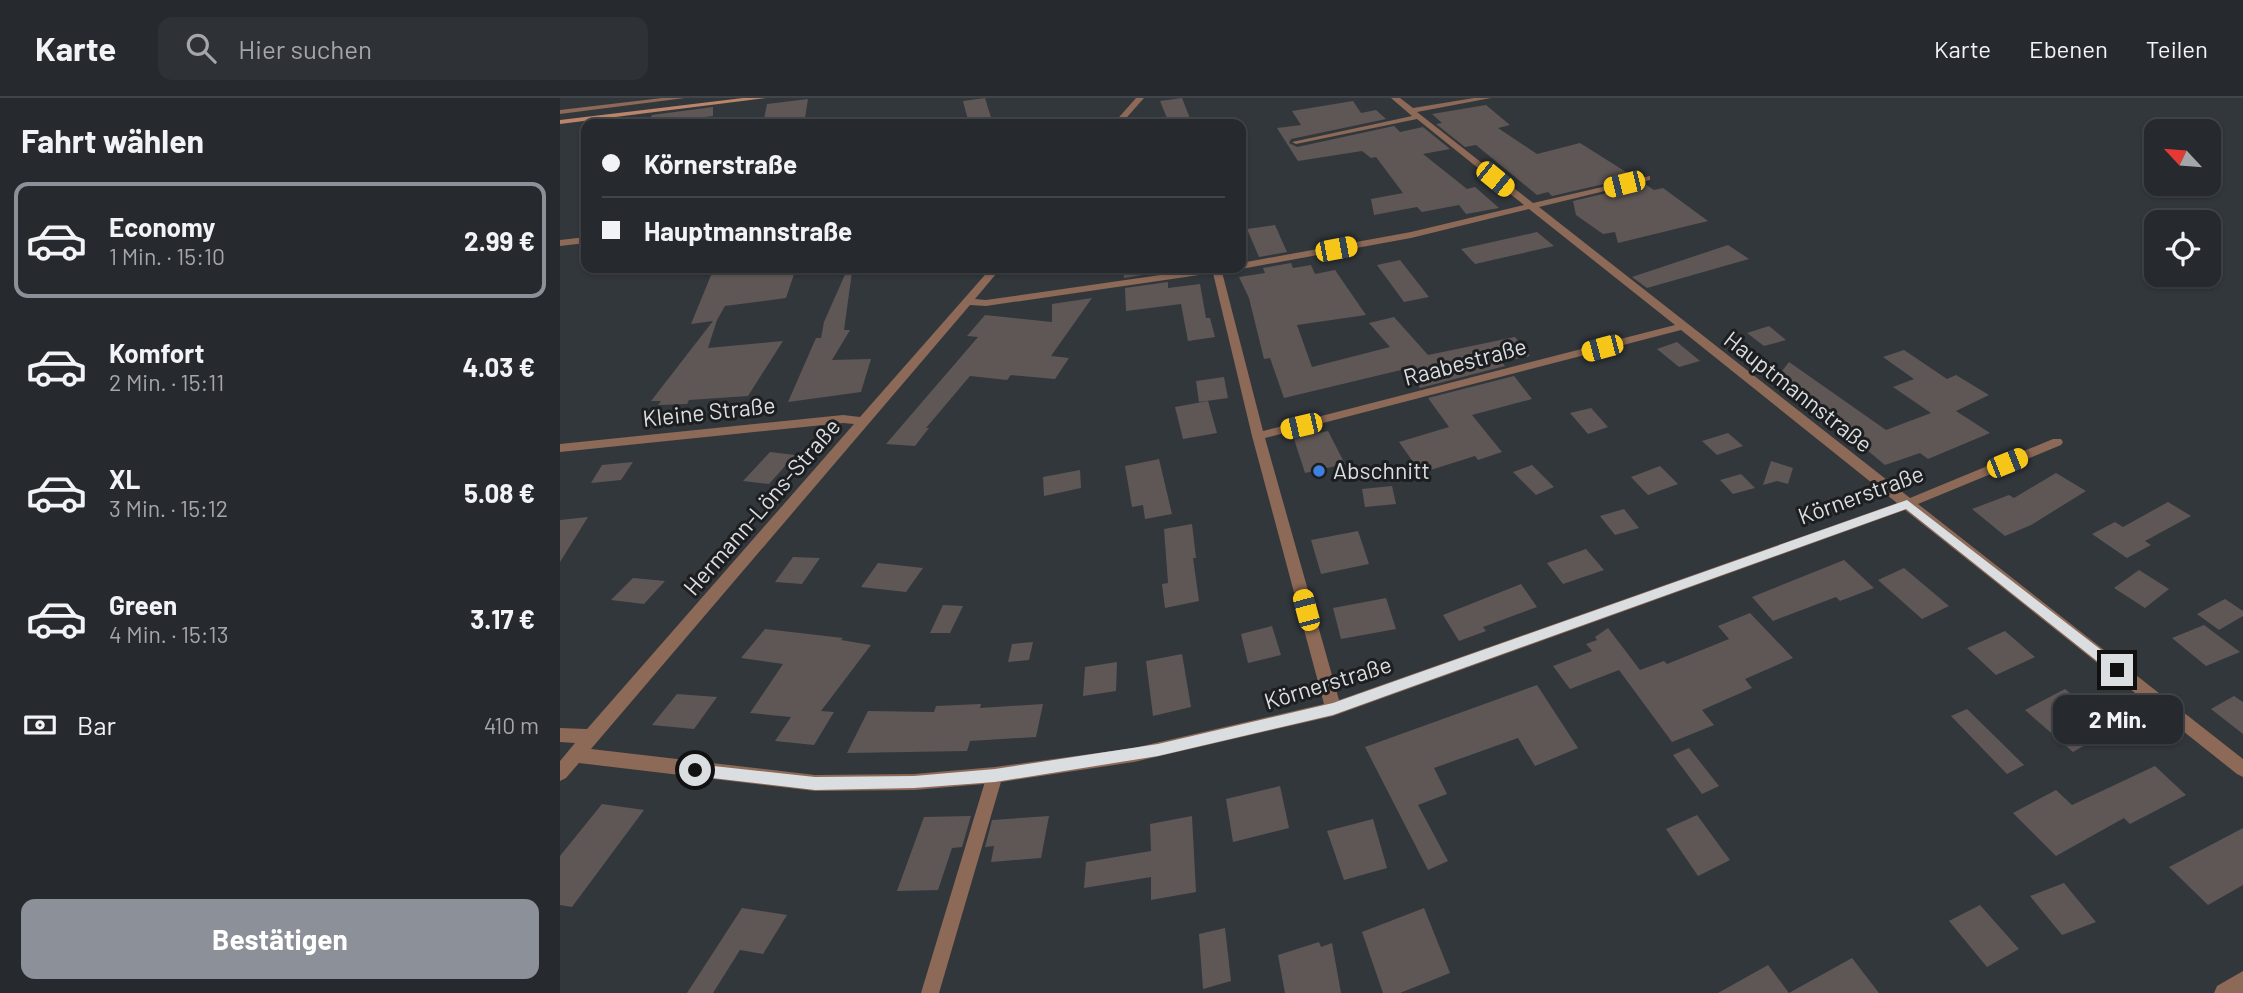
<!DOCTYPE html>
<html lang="de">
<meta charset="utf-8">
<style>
body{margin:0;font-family:Barlow,sans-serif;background:#2e3135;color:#f1f3f6;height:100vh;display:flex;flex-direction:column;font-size:26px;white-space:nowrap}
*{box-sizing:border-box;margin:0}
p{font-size:23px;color:#a4a6aa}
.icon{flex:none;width:38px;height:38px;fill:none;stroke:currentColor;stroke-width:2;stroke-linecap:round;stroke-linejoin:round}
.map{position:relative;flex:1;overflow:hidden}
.drawer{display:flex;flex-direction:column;background:#26292d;width:560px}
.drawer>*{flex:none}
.hud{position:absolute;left:21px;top:21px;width:665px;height:154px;border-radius:14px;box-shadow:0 2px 5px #0004,0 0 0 2px #424549;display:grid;align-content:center;height:154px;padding:0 21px;background:#26292d}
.needle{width:46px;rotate:296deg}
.buttons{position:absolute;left:1584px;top:21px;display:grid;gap:14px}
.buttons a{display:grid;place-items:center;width:77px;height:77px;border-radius:14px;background:#26292d;box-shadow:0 2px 5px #0004,0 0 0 2px #424549;font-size:35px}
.end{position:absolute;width:32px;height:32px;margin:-16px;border:9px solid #dbdee1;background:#111;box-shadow:0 0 0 4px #111}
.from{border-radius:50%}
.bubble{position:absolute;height:49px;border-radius:14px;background:#26292d;box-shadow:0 2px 5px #0004,0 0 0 2px #424549;font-size:23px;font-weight:700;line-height:49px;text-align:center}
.car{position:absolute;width:21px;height:42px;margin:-21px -10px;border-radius:9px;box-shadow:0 0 5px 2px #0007;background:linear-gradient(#f5c518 24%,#345 0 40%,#f5c518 0 76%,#345 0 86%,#f5c518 0)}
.hud b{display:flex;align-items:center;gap:24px;height:66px;font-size:26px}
.hud b+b{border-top:2px solid #424549}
.hud i{width:18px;height:18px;background:#f1f3f6}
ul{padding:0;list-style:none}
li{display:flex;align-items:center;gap:21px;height:116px;margin:0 14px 10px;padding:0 7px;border:4px solid transparent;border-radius:14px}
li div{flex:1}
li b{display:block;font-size:26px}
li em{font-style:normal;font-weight:700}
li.active{border-color:#8c9099}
li>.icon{width:63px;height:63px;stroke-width:1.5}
h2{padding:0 21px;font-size:32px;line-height:84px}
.pay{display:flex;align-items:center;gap:18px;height:77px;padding:0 21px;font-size:26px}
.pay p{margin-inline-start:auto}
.cta{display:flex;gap:14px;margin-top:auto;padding:14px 21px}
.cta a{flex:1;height:80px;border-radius:14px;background:#8c9099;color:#fff;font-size:28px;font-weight:700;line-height:80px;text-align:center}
header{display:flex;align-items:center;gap:42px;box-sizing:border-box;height:98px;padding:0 35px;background:#26292d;border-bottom:2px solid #424549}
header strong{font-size:33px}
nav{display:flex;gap:38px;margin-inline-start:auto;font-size:24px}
.search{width:490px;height:63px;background:#2e3135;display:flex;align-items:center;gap:18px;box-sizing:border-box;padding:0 24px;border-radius:14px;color:#a4a6aa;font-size:26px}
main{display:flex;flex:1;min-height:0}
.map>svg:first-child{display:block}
</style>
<header>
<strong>Karte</strong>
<div class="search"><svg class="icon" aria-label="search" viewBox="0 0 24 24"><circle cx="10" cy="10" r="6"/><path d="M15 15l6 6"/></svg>Hier suchen</div>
<nav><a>Karte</a><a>Ebenen</a><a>Teilen</a></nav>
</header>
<main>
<section class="drawer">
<h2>Fahrt wählen</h2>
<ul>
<li class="active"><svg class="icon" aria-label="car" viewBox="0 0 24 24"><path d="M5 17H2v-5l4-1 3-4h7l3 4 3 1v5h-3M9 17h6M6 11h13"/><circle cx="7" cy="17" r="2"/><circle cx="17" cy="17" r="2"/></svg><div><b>Economy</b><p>1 Min. · 15:10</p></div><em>2.99 €</em></li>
<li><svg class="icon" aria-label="car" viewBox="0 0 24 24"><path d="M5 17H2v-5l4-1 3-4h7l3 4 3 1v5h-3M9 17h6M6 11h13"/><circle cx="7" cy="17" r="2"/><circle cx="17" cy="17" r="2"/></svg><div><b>Komfort</b><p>2 Min. · 15:11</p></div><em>4.03 €</em></li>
<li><svg class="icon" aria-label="car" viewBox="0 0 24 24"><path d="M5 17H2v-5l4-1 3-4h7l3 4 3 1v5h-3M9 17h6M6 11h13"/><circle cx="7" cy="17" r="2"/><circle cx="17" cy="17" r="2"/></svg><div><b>XL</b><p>3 Min. · 15:12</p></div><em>5.08 €</em></li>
<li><svg class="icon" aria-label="car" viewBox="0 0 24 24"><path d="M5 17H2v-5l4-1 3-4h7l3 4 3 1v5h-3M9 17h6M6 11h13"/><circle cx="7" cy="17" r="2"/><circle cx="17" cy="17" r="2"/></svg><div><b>Green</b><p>4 Min. · 15:13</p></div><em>3.17 €</em></li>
</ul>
<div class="pay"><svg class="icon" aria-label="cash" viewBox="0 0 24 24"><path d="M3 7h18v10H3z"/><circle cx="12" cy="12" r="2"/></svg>Bar<p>410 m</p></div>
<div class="cta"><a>Bestätigen</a></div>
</section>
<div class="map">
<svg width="1683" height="895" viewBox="0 0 1683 895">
<rect width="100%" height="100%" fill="#32373c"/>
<!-- building -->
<g fill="#5f5755">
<polygon points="425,0 433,26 409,26 403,3"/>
<polygon points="622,0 631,23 609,25 600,3"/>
<polygon points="248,1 244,26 203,26 207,6"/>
<polygon points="793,3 801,15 816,12 826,21 731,41 729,45 737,49 834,28 840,34 863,29 890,51 863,56 907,91 915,89 939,110 906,116 899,107 862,114 857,109 814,117 811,101 843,95 816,59 811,60 802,53 738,63 717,30 741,27 732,13"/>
<polygon points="926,7 950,27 938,30 977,56 1020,45 1074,79 992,98 988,94 977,97 916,47 905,49 876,26 882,25 872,16"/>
<polygon points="153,9 153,18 87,26 92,17"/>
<polygon points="1085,86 1094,92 1103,90 1148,123 1058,145 1055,134 1043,136 1016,117 1013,103"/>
<polygon points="715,127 727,154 699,159 687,131"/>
<polygon points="977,134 994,148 915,166 901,151"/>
<polygon points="1168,147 1189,161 1087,190 1072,179"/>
<polygon points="840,162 869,199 844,204 817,167"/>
<polygon points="731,165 733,170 751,167 755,176 775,172 806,217 737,227 752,269 830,249 809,225 834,219 868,257 955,239 970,258 942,264 945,268 860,290 856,284 852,285 841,272 724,300 710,260 704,261 689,200 679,179 705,175 703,170"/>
<polygon points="154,170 236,170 226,200 165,208 157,222 148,250 223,243 188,298 129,302 127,306 98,307 101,303 91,303 153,223 131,226"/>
<polygon points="563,170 607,170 607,173 564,180"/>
<polygon points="287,172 292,174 284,232 290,232 272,262 311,261 301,294 228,304 256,240 261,240 264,224"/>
<polygon points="608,184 608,190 640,186 646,220 650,220 655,239 628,243 621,206 566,213 565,190"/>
<polygon points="532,200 491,258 509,260 495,281 451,277 447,282 410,278 366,330 369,330 355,348 326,346 418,239 407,238 425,217 492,224 492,206"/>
<polygon points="1209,228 1226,242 1204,248 1187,235"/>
<polygon points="1117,244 1140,263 1119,269 1097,251"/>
<polygon points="1344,252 1387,281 1396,277 1429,297 1396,313 1430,335 1368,361 1360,355 1325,367 1301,347 1308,345 1219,277 1229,264 1326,332 1371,315 1333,289 1354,281 1323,259"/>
<polygon points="954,278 972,301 912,317 942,354 918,362 915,358 861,375 839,344 889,329 868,300"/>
<polygon points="664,279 668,300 639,304 636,283"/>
<polygon points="648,303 657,335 623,341 615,309"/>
<polygon points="1031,310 1048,329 1028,336 1010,315"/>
<polygon points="768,333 785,366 745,375 734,341"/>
<polygon points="1168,335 1183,348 1157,357 1142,343"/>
<polygon points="210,354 235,357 209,386 183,383"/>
<polygon points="599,361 612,416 585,421 583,407 572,409 565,368"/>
<polygon points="1211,363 1233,370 1228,386 1217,383 1203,387"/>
<polygon points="73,364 61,382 31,385 42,367"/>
<polygon points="972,367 994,389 976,397 953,374"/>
<polygon points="1100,368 1118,386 1088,397 1071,379"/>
<polygon points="520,372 521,390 484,398 483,379"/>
<polygon points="1496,375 1526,393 1471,427 1445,438 1412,411 1449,397 1454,400"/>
<polygon points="1181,376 1195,390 1173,396 1160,382"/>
<polygon points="832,388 836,406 805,409 802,391"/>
<polygon points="1608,404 1631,418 1585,443 1591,447 1567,460 1532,436 1555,424 1563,429"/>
<polygon points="1064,411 1079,430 1055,437 1040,418"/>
<polygon points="28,419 0,464 0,422"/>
<polygon points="632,426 636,460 633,460 639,503 605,510 602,486 608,485 604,431"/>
<polygon points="798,433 809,466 761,476 751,442"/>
<polygon points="1026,451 1044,472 1003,486 987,465"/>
<polygon points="233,459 260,460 242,486 215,484"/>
<polygon points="1284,462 1314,490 1280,503 1276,499 1213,523 1192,499"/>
<polygon points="318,465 363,470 346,494 301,489"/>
<polygon points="1344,470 1389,508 1362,521 1318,482"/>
<polygon points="1579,472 1609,491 1585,510 1554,490"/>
<polygon points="73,480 105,483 84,506 51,502"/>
<polygon points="961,486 977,509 923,529 926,533 899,543 883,517"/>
<polygon points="826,500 836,531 781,541 773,510"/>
<polygon points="1665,501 1683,513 1683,518 1659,532 1637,516"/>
<polygon points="383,507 403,508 390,535 370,535"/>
<polygon points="1190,515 1233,560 1185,581 1192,590 1142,612 1154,627 1112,644 1059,572 1010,591 993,568 1032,553 1026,546 1037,542 1035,539 1048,530 1080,572 1104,563 1107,566 1169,541 1158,528"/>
<polygon points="1644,527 1680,554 1646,568 1612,540"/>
<polygon points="712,528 721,557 688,565 681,536"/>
<polygon points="205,531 283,540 281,542 311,547 261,613 274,614 254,647 215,643 231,619 190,615 223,566 181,560"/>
<polygon points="1445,533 1475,559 1436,577 1407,550"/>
<polygon points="473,544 469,562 448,564 452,546"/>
<polygon points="622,556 631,609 593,618 586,563"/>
<polygon points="557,564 556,593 523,598 525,569"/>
<polygon points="977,587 1018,650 975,668 958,640 874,670 887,696 858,707 888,763 868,772 805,649"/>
<polygon points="1505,591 1553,631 1513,654 1465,612"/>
<polygon points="117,596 157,599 134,631 92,627"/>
<polygon points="1674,598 1683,604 1683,636 1651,611"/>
<polygon points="421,606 420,610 483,606 476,639 410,643 407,653 287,655 308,613 374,614 376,608"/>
<polygon points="1407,611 1464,667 1447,676 1391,618"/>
<polygon points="1129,650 1159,688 1142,696 1113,657"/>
<polygon points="1595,668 1626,697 1570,726 1564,720 1496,758 1453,715 1496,692 1512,707"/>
<polygon points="720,688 729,730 673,744 666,701"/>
<polygon points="42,706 84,712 12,809 0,807 0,758"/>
<polygon points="1137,717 1170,762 1138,778 1106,731"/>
<polygon points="411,718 402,749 392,750 378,792 337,793 364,719"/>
<polygon points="489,718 481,760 431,764 434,748 425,749 432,722"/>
<polygon points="632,718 636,794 591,802 591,779 524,790 526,764 591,753 590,726"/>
<polygon points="813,721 827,770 784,782 767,733"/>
<polygon points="1683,730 1683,787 1648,807 1609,769"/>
<polygon points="1504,785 1536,824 1502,837 1470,798"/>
<polygon points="1420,807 1459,851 1427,869 1389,823"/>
<polygon points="182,810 227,817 203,856 180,852 153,895 127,895"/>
<polygon points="864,810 890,875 840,895 823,895 802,834"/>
<polygon points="665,830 671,883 643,891 639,836"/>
<polygon points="759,844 761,849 772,845 781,895 725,895 718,857"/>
<polygon points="1292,860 1319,895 1229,895"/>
<polygon points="1208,867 1229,895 1158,895"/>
</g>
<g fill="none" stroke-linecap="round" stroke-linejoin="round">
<!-- lane -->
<polygon fill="#8d6957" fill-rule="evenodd" points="435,670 440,672 443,677 379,895 361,895 427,677 430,672"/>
<!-- street -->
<g fill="#8d6957" fill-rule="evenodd">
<polygon points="102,0 125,0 0,16 0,12"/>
<polygon points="576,0 584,0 561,26 553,26"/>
<path d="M831 0H840L853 10 914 0H931L857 14 973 105 1090 78V82L979 109 1350 400 1493 341H1501L1503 344 1501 347 1358 406 1683 661V679L1677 676 1345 412 773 618 574 664 435 685 354 692 255 693 19 665 6 680 0 683V663L15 645 0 644V630L27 631 294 326 283 325 0 354V346L283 317 300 319 431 170H441L415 201 426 202 649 170H673L662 174 703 333 1115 227 969 111 851 140 681 171 677 170H681V165L851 134 964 107 857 21 736 46 732 44 852 18ZM653 175 692 338 764 606 574 650 435 669 354 676 255 677 31 651 410 207 426 208ZM1121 232 1337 405 779 602 705 340Z"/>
<polygon points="26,139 26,145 0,148 0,142"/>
<polygon points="1683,873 1683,895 1654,895 1657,888"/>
</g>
<!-- secondary -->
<polygon fill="#bc8468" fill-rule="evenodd" points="183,0 206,0 0,26 0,22"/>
</g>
<!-- route -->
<polygon fill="#dbdee1" points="1347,402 1562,568 1562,575 1552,575 1346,411 773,617 598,658 435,684 354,690 255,692 135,678 128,672 135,666 255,679 354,678 435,671 598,646 773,605"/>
<!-- markers -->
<circle fill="#3f7fe0" stroke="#1c1e20" stroke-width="2.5" cx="759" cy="373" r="7"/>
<g text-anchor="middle" stroke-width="6" stroke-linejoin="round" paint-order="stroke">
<!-- street labels -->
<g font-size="23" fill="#dbdee1" stroke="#1c1e20">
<text transform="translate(905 264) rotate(-15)" y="8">Raabestraße</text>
<text transform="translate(1238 294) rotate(38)" y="8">Hauptmannstraße</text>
<text transform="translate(149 314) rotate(-6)" y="8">Kleine Straße</text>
<text transform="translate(1301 397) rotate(-20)" y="8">Körnerstraße</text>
<text transform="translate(202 409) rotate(-49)" y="8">Hermann-Löns-Straße</text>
<text transform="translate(768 585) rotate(-17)" y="8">Körnerstraße</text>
</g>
<!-- poi labels -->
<g font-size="23" fill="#dbdee1" stroke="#1c1e20" text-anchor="start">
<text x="773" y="381">Abschnitt</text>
</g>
</g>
</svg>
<div class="buttons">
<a><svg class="needle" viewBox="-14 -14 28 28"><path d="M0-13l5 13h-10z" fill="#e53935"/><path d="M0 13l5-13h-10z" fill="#a4a6aa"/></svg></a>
<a><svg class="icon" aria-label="locate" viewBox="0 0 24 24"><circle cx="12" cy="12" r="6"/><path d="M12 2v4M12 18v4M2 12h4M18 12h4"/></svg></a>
</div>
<i class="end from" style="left:135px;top:672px"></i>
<i class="end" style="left:1557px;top:572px"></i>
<div class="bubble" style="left:1493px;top:597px;width:130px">2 Min.</div>
<i class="car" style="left:935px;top:81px;rotate:129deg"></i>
<i class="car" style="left:1064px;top:86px;rotate:256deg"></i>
<i class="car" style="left:776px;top:151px;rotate:79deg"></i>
<i class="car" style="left:1042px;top:250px;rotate:255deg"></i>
<i class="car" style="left:741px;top:328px;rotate:257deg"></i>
<i class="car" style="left:1447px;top:365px;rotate:68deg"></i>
<i class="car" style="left:746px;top:512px;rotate:345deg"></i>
<div class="hud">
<b><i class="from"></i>Körnerstraße</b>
<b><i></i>Hauptmannstraße</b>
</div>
</div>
</main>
